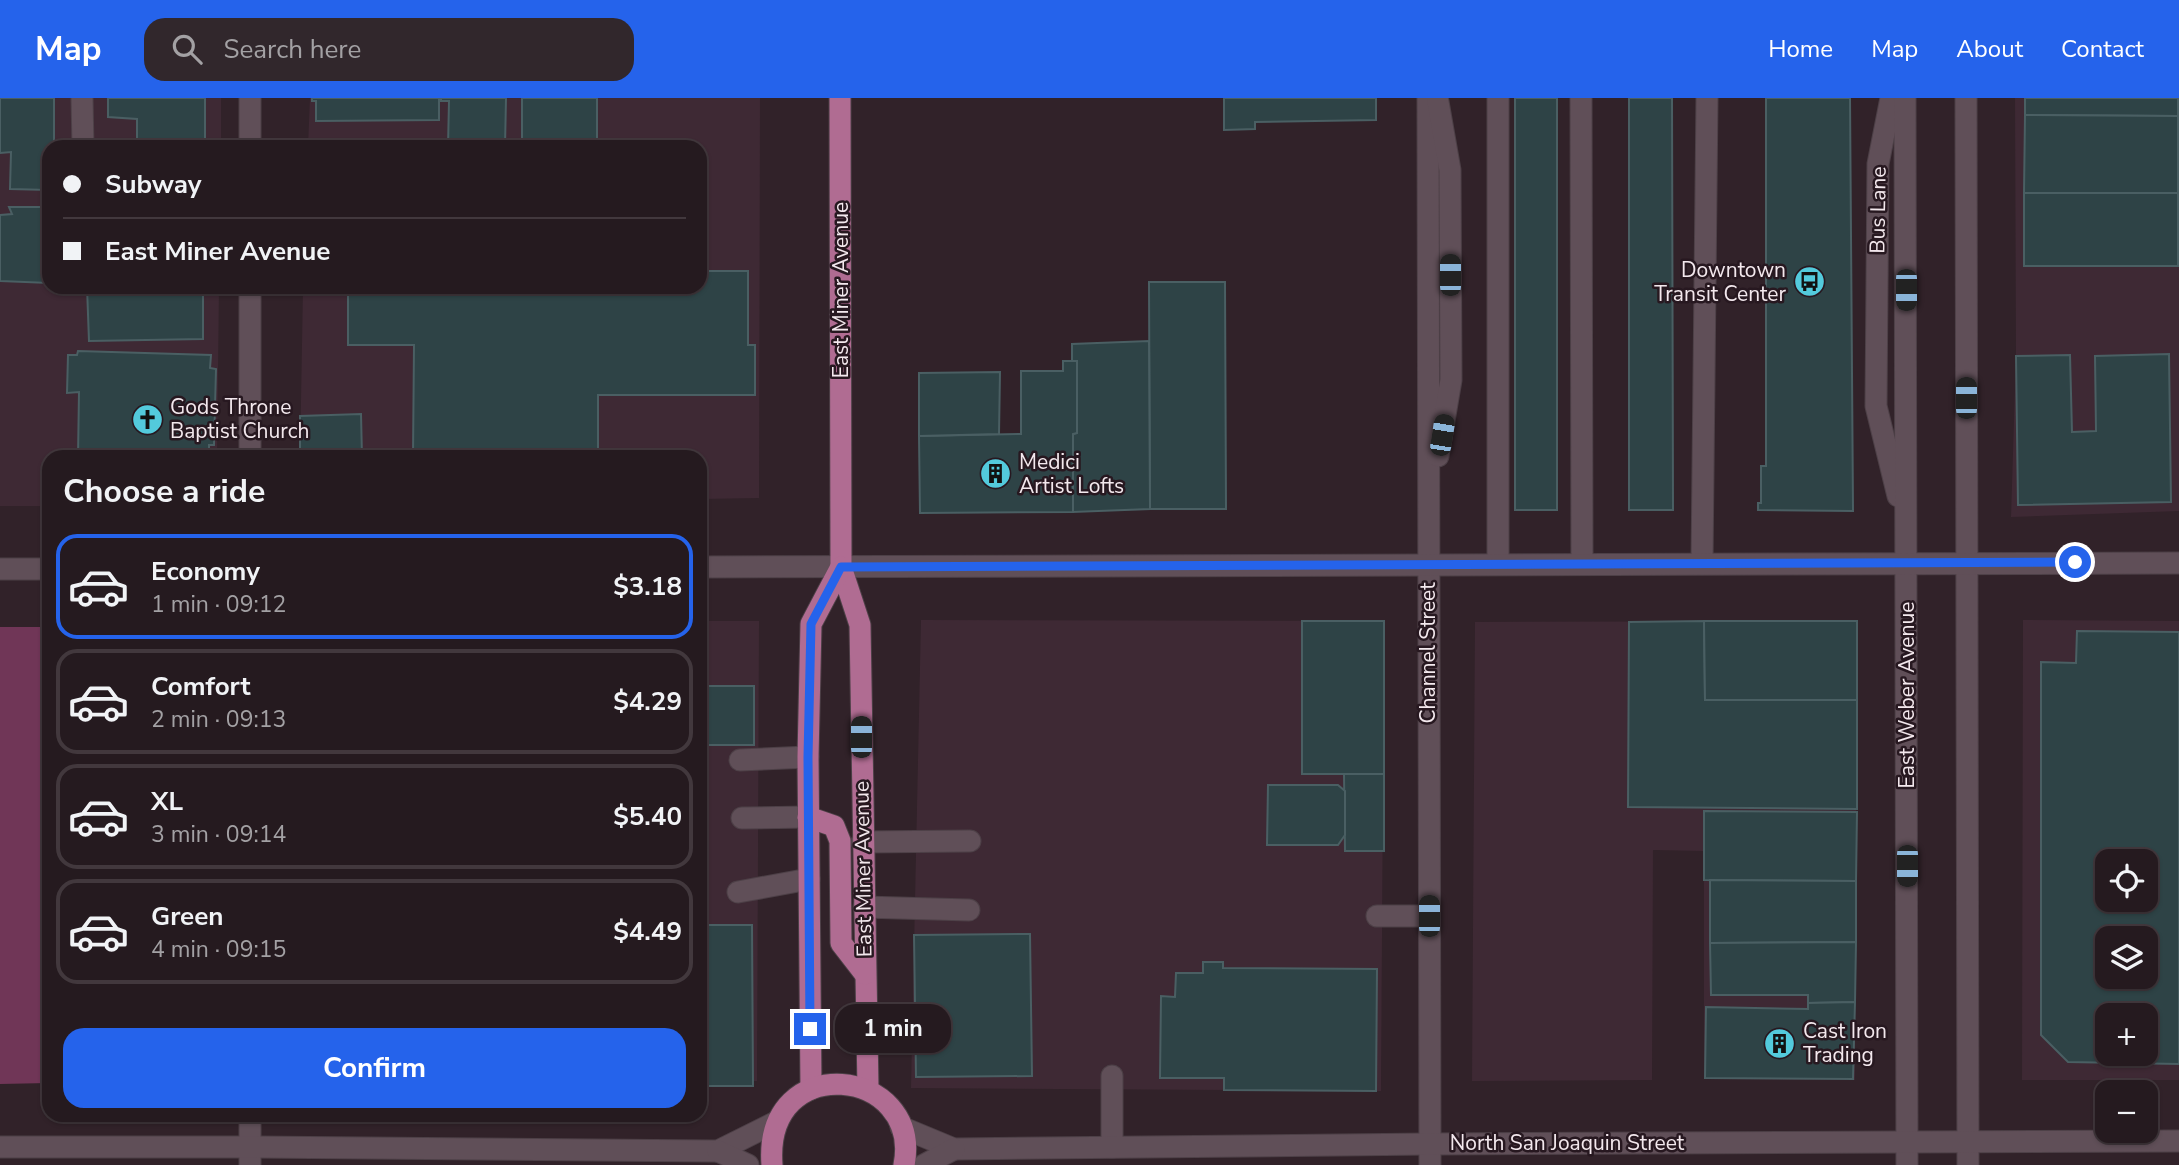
<!DOCTYPE html>
<meta charset="utf-8">
<style>
body{margin:0;font-family:"Nunito Sans",sans-serif;background:#31272c;color:#f1f3f6;height:100vh;display:flex;flex-direction:column;font-size:26px;white-space:nowrap}
*{box-sizing:border-box;margin:0}
p{font-size:23px;color:#a3a1a4}
.icon{flex:none;width:38px;height:38px;fill:none;stroke:currentColor;stroke-width:2;stroke-linecap:round;stroke-linejoin:round}
.map{position:relative;flex:1;overflow:hidden}
.panel{position:absolute;left:42px;top:352px;width:665px;height:672px;display:flex;flex-direction:column;background:#251a1f;border-radius:21px;box-shadow:0 2px 5px #0004,0 0 0 2px #42383d}
.panel>*{flex:none}
.top-card{position:absolute;left:42px;top:42px;width:665px;height:154px;border-radius:21px;box-shadow:0 2px 5px #0004,0 0 0 2px #42383d;display:grid;align-content:center;height:154px;padding:0 21px;background:#251a1f}
.controls{position:absolute;left:2095px;top:751px;display:grid;gap:14px}
.controls a{display:grid;place-items:center;width:63px;height:63px;border-radius:14px;background:#251a1f;box-shadow:0 2px 5px #0004,0 0 0 2px #42383d;font-size:35px}
.end{position:absolute;width:32px;height:32px;margin:-16px;border:9px solid #2563eb;background:#fff;box-shadow:0 0 0 4px #fff}
.from{border-radius:50%}
.bubble{position:absolute;height:49px;border-radius:21px;background:#251a1f;box-shadow:0 2px 5px #0004,0 0 0 2px #42383d;font-size:23px;font-weight:700;line-height:49px;text-align:center}
.car{position:absolute;width:21px;height:42px;margin:-21px -10px;border-radius:9px;box-shadow:0 0 5px 2px #0007;background:linear-gradient(#222 24%,#8ab4d8 0 40%,#222 0 76%,#8ab4d8 0 86%,#222 0)}
.top-card b{display:flex;align-items:center;gap:24px;height:66px;font-size:26px}
.top-card b+b{border-top:2px solid #42383d}
.top-card i{width:18px;height:18px;background:#f1f3f6}
ul{padding:0;list-style:none}
li{display:flex;align-items:center;gap:21px;height:105px;margin:0 14px 10px;padding:0 7px;border:4px solid #42383d;border-radius:21px}
li div{flex:1}
li b{display:block;font-size:26px}
li em{font-style:normal;font-weight:700}
li.active{border-color:#2563eb}
li>.icon{width:63px;height:63px;stroke-width:1.5}
h2{padding:0 21px;font-size:32px;line-height:84px}
.button{display:flex;gap:14px;margin-top:auto;padding:14px 21px}
.button a{flex:1;height:80px;border-radius:21px;background:#2563eb;color:#fff;font-size:28px;font-weight:700;line-height:80px;text-align:center}
header{display:flex;align-items:center;gap:42px;box-sizing:border-box;height:98px;padding:0 35px;background:#2563eb;color:#fff}
header strong{font-size:33px}
nav{display:flex;gap:38px;margin-inline-start:auto;font-size:24px}
.search{width:490px;height:63px;background:#31272c;display:flex;align-items:center;gap:18px;box-sizing:border-box;padding:0 24px;border-radius:21px;color:#a3a1a4;font-size:26px}
.map>svg:first-child{display:block}
</style>
<header>
<strong>Map</strong>
<div class="search"><svg class="icon" aria-label="search" viewBox="0 0 24 24"><circle cx="10" cy="10" r="6"/><path d="M15 15l6 6"/></svg>Search here</div>
<nav><a>Home</a><a>Map</a><a>About</a><a>Contact</a></nav>
</header>
<div class="map">
<svg width="2179" height="1067" viewBox="0 0 2179 1067">
<rect width="100%" height="100%" fill="#312229"/>
<!-- built -->
<g fill="#3e2934" fill-rule="evenodd">
<polygon points="0,0 221,0 221,49 49,49 49,189 219,189 217,359 49,359 49,408 0,408"/>
<polygon points="310,0 760,0 759,400 700,401 700,359 300,359 303,189 700,189 700,49 308,49"/>
<polygon points="2015,0 2179,0 2179,413 2011,419 2016,258"/>
<polygon points="921,522 1384,523 1381,993 911,990"/>
<path d="M2023 522 2179 523V982H2022ZM2107 763H2146V802H2107ZM2107 840H2146V878H2107ZM2107 917H2146V956H2107Z"/>
<polygon points="700,523 759,523 757,983 700,983"/>
<polygon points="1857,523 1855,982 1704,981 1704,753 1653,752 1652,982 1472,983 1475,524"/>
</g>
<!-- green -->
<polygon fill="#703657" points="0,529 49,529 49,985 0,986"/>
<!-- building -->
<g fill="#2e4346" stroke="#4a5f63" stroke-width="2" fill-rule="evenodd">
<polygon points="0,0 54,0 54,49 49,49 49,92 10,91 11,54 0,55"/>
<polygon points="108,0 205,0 205,49 137,49 137,21 108,19"/>
<polygon points="312,0 439,0 439,22 316,23 316,3 312,3"/>
<polygon points="441,0 506,0 505,49 448,49 449,3 441,3"/>
<rect x="522" y="0" width="75" height="49"/>
<polygon points="1224,0 1376,0 1376,22 1255,24 1255,31 1224,32"/>
<rect x="1515" y="0" width="42" height="412"/>
<polygon points="1629,0 1672,0 1673,412 1629,412"/>
<polygon points="1766,0 1850,0 1853,413 1758,412 1758,405 1761,405 1761,368 1766,368"/>
<polygon points="2025,0 2178,0 2178,18 2025,17"/>
<polygon points="2025,17 2178,18 2178,95 2024,95"/>
<rect x="2024" y="95" width="154" height="73"/>
<polygon points="9,109 49,109 49,185 0,183 0,117 12,116"/>
<polygon points="700,173 748,173 748,247 755,247 755,297 598,297 598,359 413,359 414,247 348,247 348,189 700,189"/>
<polygon points="1149,184 1225,184 1226,411 1150,411"/>
<polygon points="87,189 203,189 203,241 89,243"/>
<polygon points="1149,243 1150,411 1073,414 1073,336 1077,335 1077,263 1072,263 1072,246"/>
<polygon points="78,253 211,257 210,270 216,271 214,347 209,347 209,359 78,359 79,294 67,295 68,257 77,257"/>
<polygon points="2169,256 2171,404 2018,407 2016,258 2070,257 2072,334 2096,333 2095,258"/>
<polygon points="1063,263 1077,263 1077,335 1073,336 1073,414 920,415 919,338 1021,336 1021,273 1063,273"/>
<polygon points="1000,274 999,336 919,338 919,275"/>
<polygon points="361,316 362,359 300,359 300,318"/>
<rect x="1302" y="523" width="82" height="153"/>
<polygon points="1704,523 1705,602 1857,602 1857,711 1628,709 1629,524"/>
<polygon points="1704,523 1857,523 1857,602 1705,602"/>
<path d="M2077 533 2179 534V966L2068 964 2041 937V564L2076 565ZM2107 763H2146V802H2107ZM2107 840H2146V878H2107ZM2107 917H2146V956H2107Z"/>
<rect x="700" y="588" width="54" height="59"/>
<polygon points="1344,676 1384,676 1384,753 1345,753"/>
<polygon points="1268,687 1338,687 1345,693 1345,737 1338,747 1267,747"/>
<polygon points="1704,713 1857,714 1856,783 1704,782"/>
<polygon points="1710,782 1856,783 1856,844 1710,845"/>
<polygon points="700,827 752,827 753,988 700,988"/>
<polygon points="1030,836 1032,978 916,979 914,837"/>
<polygon points="1856,844 1855,904 1808,905 1808,897 1711,897 1710,845"/>
<polygon points="1203,864 1223,864 1223,870 1377,871 1376,993 1224,992 1224,980 1160,980 1161,898 1175,899 1176,875 1203,875"/>
<polygon points="1855,904 1853,981 1705,980 1706,909 1808,911 1808,905"/>
</g>
<g fill="none" stroke-linecap="round" stroke-linejoin="round">
<defs>
<g id="minor">
<polyline points="82,0 83,49"/>
<polyline points="250,0 250,49"/>
<polyline points="1428,0 1430,1067"/>
<polyline points="1498,0 1498,465"/>
<polyline points="1581,0 1582,465"/>
<polyline points="1891,0 1878,66 1876,308 1898,398"/>
<polyline points="1905,0 1907,1067"/>
<polyline points="1966,0 1968,1067"/>
<polyline points="1438,358 1451,282 1450,72 1438,4"/>
<polyline points="250,359 250,189"/>
<polyline points="1702,465 1707,0"/>
<polyline points="700,469 2179,465"/>
<polyline points="0,471 49,471"/>
<polyline points="740,662 808,659"/>
<polyline points="742,720 808,719"/>
<polyline points="862,744 970,743"/>
<polyline points="738,794 809,781"/>
<polyline points="864,809 969,812"/>
<polyline points="1377,818 1429,818"/>
<polyline points="1112,978 1112,1049"/>
<polyline points="250,1017 250,1067"/>
<polyline points="901,1029 954,1051 1430,1046 2179,1043"/>
<polyline points="0,1049 250,1049 713,1053 718,1053 776,1024"/>
<polyline points="718,1053 748,1067"/>
<polyline points="924,1067 954,1051"/>
</g>
<g id="major">
<polyline points="840,0 841,469 860,527 868,991"/>
<polyline points="808,719 834,728 840,743 841,845 865,876"/>
<polyline points="811,991 808,659 811,526 841,469"/>
<path d="M772 1067C763 950 923 969 904 1067"/>
</g>
</defs>
<!-- minor casing -->
<use href="#minor" stroke="#4d4047" stroke-width="23"/>
<!-- major casing -->
<use href="#major" stroke="#4d4047" stroke-width="23"/>
<!-- minor -->
<use href="#minor" stroke="#604f58" stroke-width="21"/>
<!-- major -->
<use href="#major" stroke="#b06c92" stroke-width="21"/>
</g>
<g fill="none" stroke-linecap="round" stroke-linejoin="round">
<!-- route -->
<polyline stroke="#2563eb" stroke-width="9" points="810,931 808,659 811,526 841,469 2075,464"/>
</g>
<!-- icons -->
<defs>
<symbol id="bus-disc" viewBox="-11 -11 22 22"><circle r="9.5" fill="#53cadc" stroke="#271820"/><path d="M-5-6H5V4H4V6H2V4H-2V6H-4V4H-5ZM-3.5-4V0h7V-4ZM-3.5 1.2v1.5H-2V1.2ZM2 1.2v1.5H3.5V1.2Z" fill="#111"/></symbol>
<symbol id="church-disc" viewBox="-11 -11 22 22"><circle r="9.5" fill="#53cadc" stroke="#271820"/><path d="M-1.2-6h2.4v3.5h3.3v2.4h-3.3V6h-2.4V-.1h-3.3v-2.4h3.3Z" fill="#111"/></symbol>
<symbol id="building-disc" viewBox="-11 -11 22 22"><circle r="9.5" fill="#53cadc" stroke="#271820"/><path d="M-4-6H4V6H1V3H-1V6H-4ZM-2.5-4.3h1.7v1.8h-1.7ZM.8-4.3h1.7v1.8H.8ZM-2.5-1h1.7V.8h-1.7ZM.8-1h1.7V.8H.8Z" fill="#111"/></symbol>
</defs>
<g fill-rule="evenodd">
<use href="#bus-disc" x="1792" y="166" width="35" height="35"/>
<use href="#church-disc" x="130" y="304" width="35" height="35"/>
<use href="#building-disc" x="978" y="358" width="35" height="35"/>
<use href="#building-disc" x="1762" y="928" width="35" height="35"/>
</g>
<g text-anchor="middle" stroke-width="5" stroke-linejoin="round" paint-order="stroke">
<!-- street labels -->
<g font-size="21" fill="#f3e8ed" stroke="#271820">
<text transform="translate(1878 112) rotate(-89)" y="7">Bus Lane</text>
<text transform="translate(841 192) rotate(-90)" y="7">East Miner Avenue</text>
<text transform="translate(1428 555) rotate(-90)" y="7">Channel Street</text>
<text transform="translate(1907 597) rotate(-90)" y="7">East Weber Avenue</text>
<text transform="translate(863 771) rotate(-91)" y="7">East Miner Avenue</text>
<text x="1567" y="1052">North San Joaquin Street</text>
</g>
<!-- poi labels -->
<g font-size="21" fill="#f3e8ed" stroke="#271820" text-anchor="start">
<text x="1786" y="179" text-anchor="end">Downtown<tspan x="1786" dy="24">Transit Center</tspan></text>
<text x="170" y="316">Gods Throne<tspan x="170" dy="24">Baptist Church</tspan></text>
<text x="1019" y="371">Medici<tspan x="1019" dy="24">Artist Lofts</tspan></text>
<text x="1803" y="940">Cast Iron<tspan x="1803" dy="24">Trading</tspan></text>
</g>
</g>
</svg>
<div class="controls">
<a><svg class="icon" aria-label="locate" viewBox="0 0 24 24"><circle cx="12" cy="12" r="6"/><path d="M12 2v4M12 18v4M2 12h4M18 12h4"/></svg></a>
<a><svg class="icon" aria-label="layers" viewBox="0 0 24 24"><path d="M12 4l9 5-9 5-9-5zM3 14l9 5 9-5"/></svg></a>
<a>+</a>
<a>−</a>
</div>
<i class="end from" style="left:2075px;top:464px"></i>
<i class="end" style="left:810px;top:931px"></i>
<div class="bubble" style="left:835px;top:906px;width:116px">1 min</div>
<i class="car" style="left:1450px;top:177px;rotate:0deg"></i>
<i class="car" style="left:1906px;top:192px;rotate:180deg"></i>
<i class="car" style="left:1966px;top:300px;rotate:0deg"></i>
<i class="car" style="left:1442px;top:337px;rotate:9deg"></i>
<i class="car" style="left:861px;top:639px;rotate:0deg"></i>
<i class="car" style="left:1907px;top:768px;rotate:180deg"></i>
<i class="car" style="left:1429px;top:818px;rotate:0deg"></i>
<div class="top-card">
<b><i class="from"></i>Subway</b>
<b><i></i>East Miner Avenue</b>
</div>
<section class="panel">
<h2>Choose a ride</h2>
<ul>
<li class="active"><svg class="icon" aria-label="car" viewBox="0 0 24 24"><path d="M5 17H2v-5l4-1 3-4h7l3 4 3 1v5h-3M9 17h6M6 11h13"/><circle cx="7" cy="17" r="2"/><circle cx="17" cy="17" r="2"/></svg><div><b>Economy</b><p>1 min · 09:12</p></div><em>$3.18</em></li>
<li><svg class="icon" aria-label="car" viewBox="0 0 24 24"><path d="M5 17H2v-5l4-1 3-4h7l3 4 3 1v5h-3M9 17h6M6 11h13"/><circle cx="7" cy="17" r="2"/><circle cx="17" cy="17" r="2"/></svg><div><b>Comfort</b><p>2 min · 09:13</p></div><em>$4.29</em></li>
<li><svg class="icon" aria-label="car" viewBox="0 0 24 24"><path d="M5 17H2v-5l4-1 3-4h7l3 4 3 1v5h-3M9 17h6M6 11h13"/><circle cx="7" cy="17" r="2"/><circle cx="17" cy="17" r="2"/></svg><div><b>XL</b><p>3 min · 09:14</p></div><em>$5.40</em></li>
<li><svg class="icon" aria-label="car" viewBox="0 0 24 24"><path d="M5 17H2v-5l4-1 3-4h7l3 4 3 1v5h-3M9 17h6M6 11h13"/><circle cx="7" cy="17" r="2"/><circle cx="17" cy="17" r="2"/></svg><div><b>Green</b><p>4 min · 09:15</p></div><em>$4.49</em></li>
</ul>
<div class="button"><a>Confirm</a></div>
</section>
</div>
